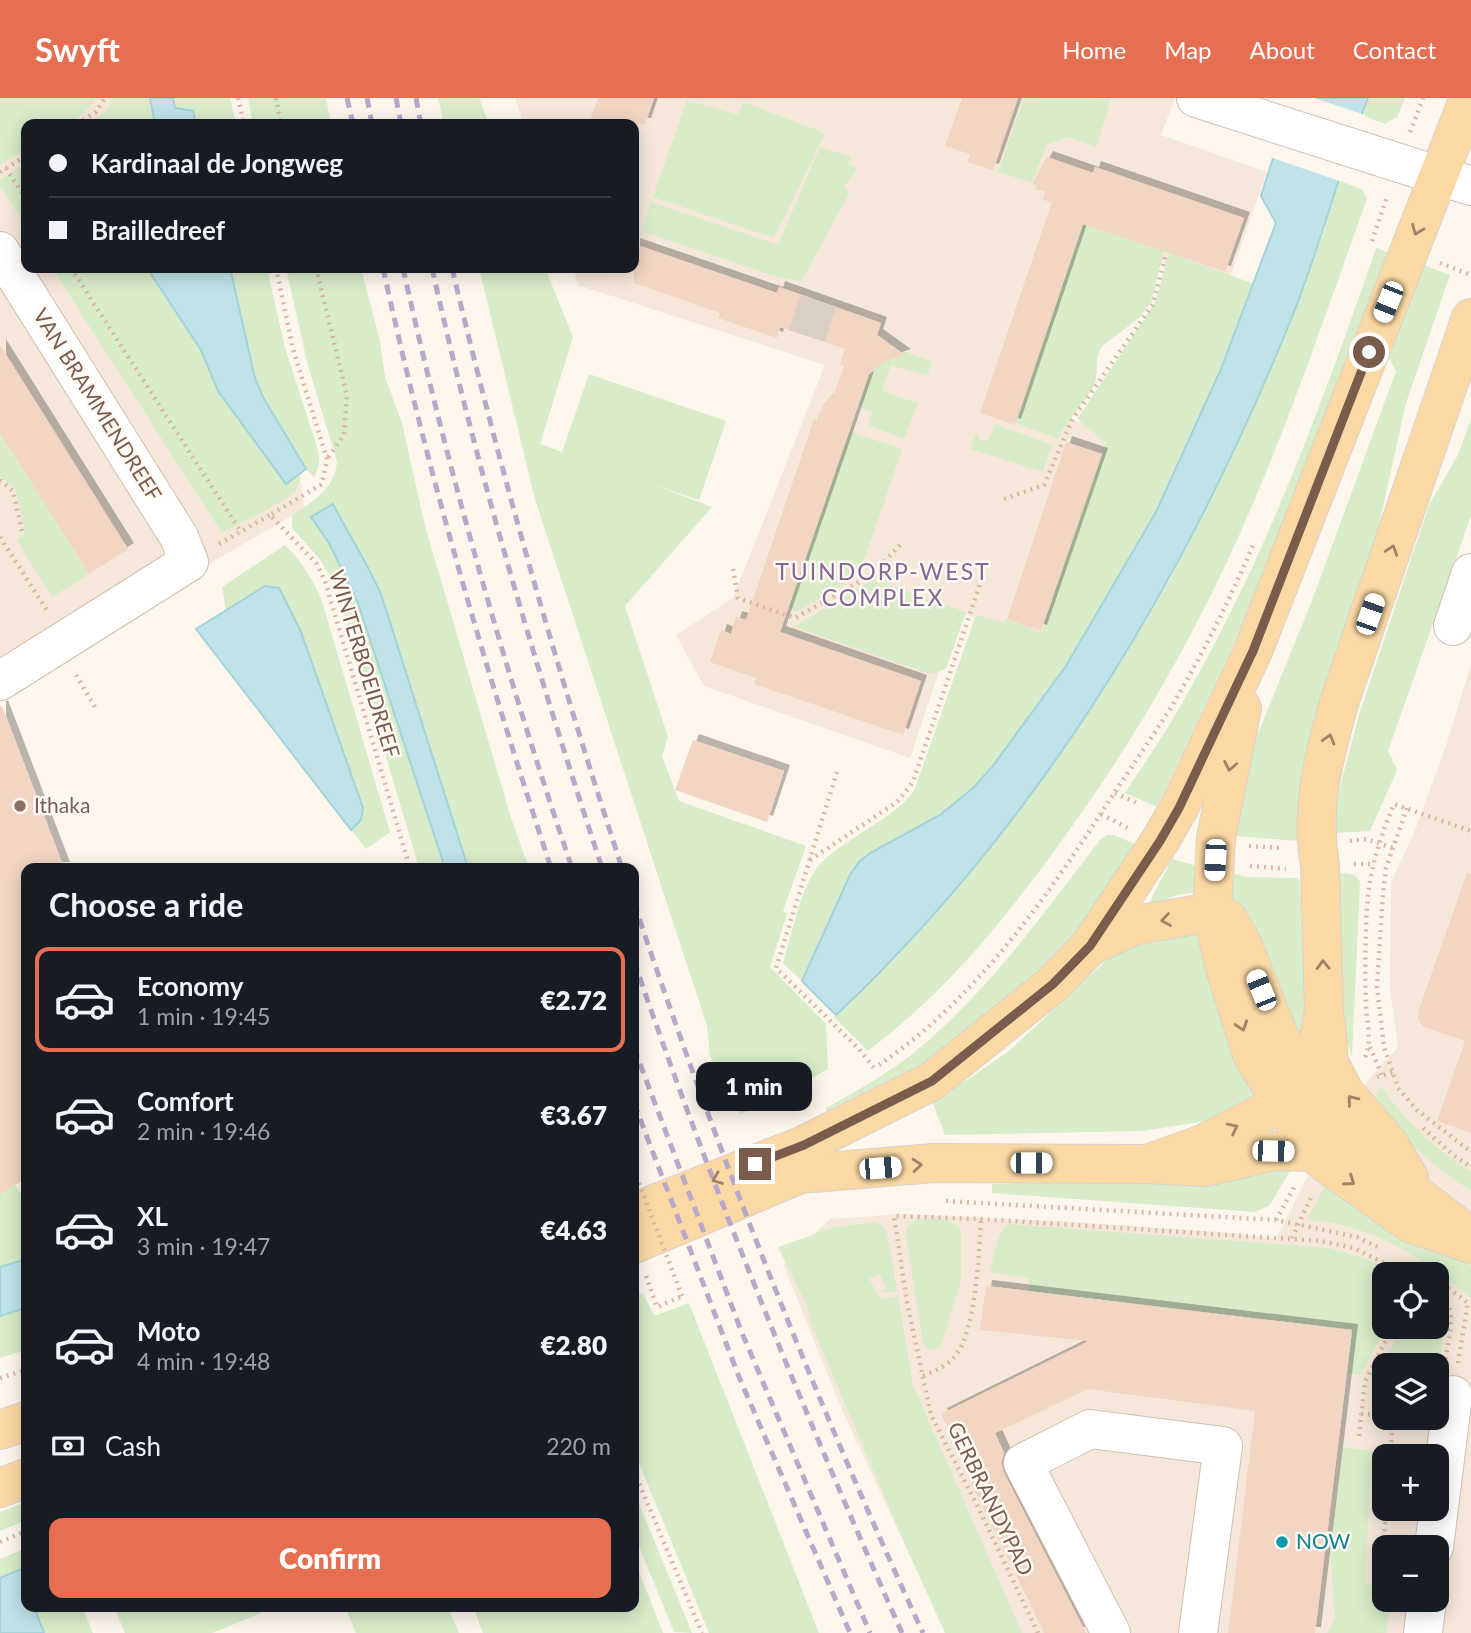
<!DOCTYPE html>
<meta charset="utf-8">
<style>
body{margin:0;font-family:Lato,sans-serif;background:#20242c;color:#f1f3f6;height:100vh;display:flex;flex-direction:column;font-size:26px;white-space:nowrap}
*{box-sizing:border-box;margin:0}
p{font-size:23px;color:#9ea1a6}
.icon{flex:none;width:38px;height:38px;fill:none;stroke:currentColor;stroke-width:2;stroke-linecap:round;stroke-linejoin:round}
.map{position:relative;flex:1;overflow:hidden}
.side{position:absolute;left:21px;top:765px;width:618px;height:749px;display:flex;flex-direction:column;background:#171b24;border-radius:14px;box-shadow:0 4px 18px #0003}
.side>*{flex:none}
.guide{position:absolute;left:21px;top:21px;width:618px;height:154px;border-radius:14px;box-shadow:0 4px 18px #0003;display:grid;align-content:center;height:154px;padding:0 28px;background:#171b24}
.buttons{position:absolute;left:1372px;top:1164px;display:grid;gap:14px}
.buttons a{display:grid;place-items:center;width:77px;height:77px;border-radius:14px;background:#171b24;box-shadow:0 4px 18px #0003;font-size:35px}
.end{position:absolute;width:32px;height:32px;margin:-16px;border:9px solid #7a5c4d;background:#fff;box-shadow:0 0 0 4px #fff}
.from{border-radius:50%}
.bubble{position:absolute;height:49px;border-radius:14px;background:#171b24;box-shadow:0 4px 18px #0003;font-size:23px;font-weight:800;line-height:49px;text-align:center}
.car{position:absolute;width:21px;height:42px;margin:-21px -10px;border-radius:9px;box-shadow:0 0 5px 2px #0007;background:linear-gradient(#fff 24%,#345 0 40%,#fff 0 76%,#345 0 86%,#fff 0)}
.guide b{display:flex;align-items:center;gap:24px;height:66px;font-size:26px}
.guide b+b{border-top:2px solid #363941}
.guide i{width:18px;height:18px;background:#f1f3f6}
ul{padding:0;list-style:none}
li{display:flex;align-items:center;gap:21px;height:105px;margin:0 14px 10px;padding:0 14px;border:4px solid transparent;border-radius:14px}
li div{flex:1}
li b{display:block;font-size:26px}
li em{font-style:normal;font-weight:800}
li.selected{border-color:#e76f51}
li>.icon{width:63px;height:63px;stroke-width:1.5}
h2{padding:0 28px;font-size:32px;line-height:84px}
.pay{display:flex;align-items:center;gap:18px;height:77px;padding:0 28px;font-size:26px}
.pay p{margin-inline-start:auto}
.primary-button{display:flex;gap:14px;margin-top:auto;padding:14px 28px}
.primary-button a{flex:1;height:80px;border-radius:14px;background:#e76f51;color:#fff;font-size:28px;font-weight:800;line-height:80px;text-align:center}
header{display:flex;align-items:center;gap:42px;box-sizing:border-box;height:98px;padding:0 35px;background:#e76f51;color:#fff}
header strong{font-size:33px}
nav{display:flex;gap:38px;margin-inline-start:auto;font-size:24px}
.map>svg:first-child{display:block}
</style>
<header>
<strong>Swyft</strong>
<nav><a>Home</a><a>Map</a><a>About</a><a>Contact</a></nav>
</header>
<div class="map">
<svg width="1471" height="1535" viewBox="0 0 1471 1535">
<defs>
<filter id="shadow"><feDropShadow dx="6" dy="-6" stdDeviation="0" flood-color="#0004"/></filter>
</defs>
<rect width="100%" height="100%" fill="#fdf6ec"/>
<!-- residential -->
<g fill="#f5e8da" fill-rule="evenodd">
<polygon points="0,0 228,0 233,26 26,26 26,170 261,170 305,410 0,588"/>
<polygon points="515,0 1175,0 1161,37 1267,74 1228,185 1099,145 1041,310 1125,341 1053,549 959,514 910,660 704,588 676,537 733,500 825,267 578,187 572,170 634,170 634,26 524,26"/>
<path d="M1471 567V1535H946L842 1312 783 1166 830 1121 901 1116 1074 1124 1231 1135 1276 1141 1308 1078 1342 1022 1372 977 1398 949 1390 891 1391 784 1414 735 1447 645ZM1384 1176H1437V1228H1384ZM1384 1267H1437V1320H1384ZM1384 1358H1437V1410H1384ZM1384 1449H1437V1502H1384Z"/>
</g>
<!-- green -->
<g fill="#d8ecc9">
<path d="M0 0H97C78 28 57 26 26 26V51L0 67Z"/>
<polygon points="111,0 150,0 155,26 88,26 108,11"/>
<polygon points="173,0 230,0 236,26 196,26 193,13 175,10"/>
<polygon points="248,0 326,0 331,26 253,26"/>
<polygon points="438,0 479,0 489,26 444,26"/>
<polygon points="1024,0 1111,1 1096,49 1068,39 1047,46 1032,85 998,74"/>
<polygon points="1368,0 1405,0 1397,19 1385,26 1361,17"/>
<polygon points="687,2 738,17 743,4 825,35 774,140 653,99"/>
<polygon points="820,49 851,59 848,65 857,71 844,89 850,94 801,184 771,177 642,133 651,104 778,147"/>
<polygon points="26,65 26,129 0,88 0,82"/>
<path d="M1338 82 1363 92 1367 101C1315 245 1267 392 1195 528 1154 607 1107 681 1055 752 996 832 947 892 868 953L834 919 896 859 927 823 1053 666 1128 553 1172 478 1293 217 1323 136Z"/>
<path d="M1083 126 1164 153 1151 205 1139 220 1102 248C1094 260 1099 273 1095 285 1087 304 1067 320 1058 341L1016 325Z"/>
<path d="M1376 150 1391 156 1248 516 1157 709 1125 695C1145 664 1167 633 1185 600 1266 459 1323 304 1376 150Z"/>
<path d="M1169 155 1254 186 1221 271 1156 414 1066 568 993 669 973 690 940 717 870 755 859 764 850 777 802 883 783 865C790 842 801 792 814 774 835 743 889 726 914 693L976 517 1005 525 1006 521 1041 534 1106 345 1077 321 1155 205Z"/>
<polygon points="1421,166 1450,177 1406,305 1374,450 1307,655 1300,692 1297,743 1225,737 1244,670 1313,500 1396,273 1387,257"/>
<polygon points="52,170 147,170 201,252 218,293 286,385 301,377 296,393 277,406 222,435"/>
<path d="M230 170H267L285 250 317 349C320 361 320 368 314 379L306 371 282 330 255 280Z"/>
<path d="M286 170H361L380 243 385 279 402 325 425 428 511 720 529 770H468L382 499 371 473 354 448 333 406 312 420 329 445 358 505 445 770H419L335 486 319 460 292 430V416C313 405 336 389 337 363L308 268Z"/>
<polygon points="479,170 545,170 573,239 540,346 562,354 589,276 726,323 699,402 652,386 712,409 625,508 668,639 662,658 679,703 806,748 783,813 787,816 770,869 826,926 828,971 774,1002 740,1016 710,958 707,928 535,401"/>
<polygon points="895,250 932,263 927,278 891,267 882,293 918,305 904,341 868,327 872,314 859,309 870,275 871,257 893,263 896,259"/>
<polygon points="1471,321 1471,418 1388,653 1397,672 1370,733 1335,735 1336,704 1359,617 1429,407 1458,357"/>
<polygon points="995,326 1052,347 1043,374 971,351 976,334 980,342 988,342"/>
<polygon points="850,334 902,351 859,477 797,514 789,510"/>
<polygon points="0,335 89,476 52,499 17,442 25,436 16,391 0,378"/>
<path d="M285 447C302 464 313 481 322 503L390 734 366 751 351 732 361 722 363 710 301 534 287 505 265 488 226 512 222 489Z"/>
<polygon points="874,481 966,514 946,571 930,576 794,529"/>
<path d="M1107 737H1114L1137 747 1093 814 1033 883 936 962 826 1019V1010C859 992 892 973 921 949 991 889 1044 815 1100 742Z"/>
<polygon points="1172,761 1205,770 1203,793 1176,797 1152,808 1149,805"/>
<polygon points="1223,773 1246,779 1297,780 1300,784 1306,903 1302,937 1298,941 1233,808"/>
<polygon points="1336,774 1355,777 1360,784 1352,958 1345,938"/>
<polygon points="1201,832 1264,998 1218,1021 1143,1033 945,1037 932,1003 970,980 1009,953 1112,857 1134,842"/>
<path d="M1381 988C1404 1023 1436 1051 1471 1074V1093C1434 1069 1403 1039 1372 1006Z"/>
<polygon points="1295,1064 1270,1107 1255,1114 992,1095 992,1086 1172,1082"/>
<path d="M1328 1082 1404 1131 1471 1168V1200C1421 1160 1374 1126 1307 1122Z"/>
<polygon points="15,1087 21,1096 26,1093 26,1161 0,1169 0,1097"/>
<path d="M915 1122C931 1122 953 1117 961 1133V1182L941 1247 933 1252 927 1250 923 1245 906 1137 907 1129Z"/>
<polygon points="875,1124 883,1128 887,1135 897,1193 884,1195 882,1193 887,1190 879,1176 869,1181 881,1201 898,1198 913,1287 1022,1535 945,1535 896,1426 811,1226 808,1210 778,1149 835,1129"/>
<path d="M1009 1126 1329 1150 1364 1160 1398 1176H1384L1386 1229 1360 1277 1347 1275 1352 1233 1029 1193V1180L990 1174C994 1159 996 1135 1009 1126Z"/>
<polygon points="643,1195 654,1218 689,1205 819,1535 709,1535 634,1353 634,1198"/>
<polygon points="1437,1200 1445,1209 1446,1217 1437,1279 1437,1267 1384,1267 1384,1280 1377,1279 1402,1229 1437,1228"/>
<polygon points="26,1210 26,1252 0,1260 0,1218"/>
<polygon points="1343,1349 1372,1353 1365,1486 1384,1489 1384,1502 1390,1502 1386,1535 1327,1535 1335,1521 1330,1450"/>
<polygon points="634,1393 692,1535 674,1534 634,1436"/>
<polygon points="26,1404 26,1422 0,1433 0,1414"/>
<polygon points="26,1450 26,1486 21,1472 0,1480 0,1461"/>
<polygon points="634,1461 663,1535 483,1535 473,1509 634,1508"/>
<polygon points="34,1509 82,1509 93,1535 44,1535"/>
<polygon points="114,1509 276,1509 212,1535 125,1535"/>
<polygon points="345,1509 448,1509 459,1535 356,1535"/>
</g>
<!-- water -->
<g fill="#bfe3e8" stroke="#a5d3da" stroke-width="2">
<polygon points="150,0 173,0 175,10 193,13 196,26 155,26"/>
<path d="M1292 0H1368C1339 72 1321 147 1292 219 1187 480 1042 723 836 917L802 883 850 777 859 764 870 755 940 717 973 690 992 669 1066 568 1156 414 1221 271 1276 125 1261 98Z"/>
<polygon points="147,170 230,170 255,280 263,299 306,371 286,386 218,293 201,252"/>
<path d="M333 406C349 437 369 467 382 499L468 770H445L358 505 329 445 311 419Z"/>
<polygon points="265,488 279,490 301,534 363,710 361,722 351,732 196,531"/>
<polygon points="26,1161 26,1210 0,1218 0,1169"/>
<polygon points="21,1471 26,1486 26,1508 34,1509 44,1535 0,1535 0,1480"/>
</g>
<!-- pier -->
<polygon fill="#fdf6ec" points="1289,0 1314,0 1365,17 1342,84 1270,59"/>
<!-- building -->
<g fill="#f3d5c3" filter="url(#shadow)">
<polygon points="598,0 654,0 645,26 589,26"/>
<polygon points="962,0 1018,0 993,72 967,64 970,56 945,48"/>
<polygon points="1047,59 1093,75 1095,69 1244,120 1225,174 1083,126 1015,327 980,315 1052,104 1043,102 1045,93 1035,91 1037,87 1032,86"/>
<polygon points="634,146 777,195 779,189 881,225 877,237 905,257 884,264 869,276 780,534 921,583 903,637 754,586 756,580 710,564 721,532 731,536 736,519 746,522 814,321 818,322 824,305 834,296 844,268 840,266 845,251 780,229 777,240 718,220 720,215 634,185"/>
<polygon points="0,247 128,451 89,476 0,335"/>
<polygon points="1066,344 1102,356 1041,533 1007,521"/>
<polygon points="2,608 64,770 26,770 26,1080 0,1097 0,609"/>
<polygon points="693,642 784,673 767,724 675,692"/>
<polygon points="1467,775 1471,775 1471,1035 1437,1023 1465,943 1424,929 1418,922 1418,914"/>
<polygon points="986,1188 1352,1232 1315,1535 1228,1535 1255,1313 1088,1291 995,1335 1004,1355 1001,1365 1004,1375 1086,1535 1044,1535 970,1383 973,1381 941,1316 1089,1243 980,1232"/>
</g>
<g fill="none" stroke-linecap="round" stroke-linejoin="round">
<!-- minor-tunnel -->
<polyline stroke="#dcd0c4" stroke-width="38" stroke-dasharray="38 19" stroke-linecap="butt" points="807,238 818,203"/>
<defs>
<g id="minor">
<polyline points="1196,0 1471,88"/>
<polyline points="0,153 179,439 189,464 0,583"/>
<polyline points="1453,528 1471,475"/>
<polyline points="1434,1449 1453,1297"/>
<polyline points="1111,1535 1023,1365 1090,1331 1223,1348 1198,1535"/>
<polyline points="1423,1535 1427,1502"/>
</g>
<g id="major">
<polyline points="1242,610 1216,740 1212,814 1226,874 1253,959 1296,1026"/>
<polyline points="1090,848 1136,827 1212,814 1228,821 1243,848 1278,936 1328,1025 1359,1054 1465,1134"/>
<polyline points="1326,925 1329,965 1345,995 1389,1046 1409,1080"/>
<path d="M1147 1066 1203 1046 1277 1008 1303 980 1317 953 1324 913 1320 768C1310 708 1323 663 1339 605L1471 220"/>
<polyline points="634,1114 804,1047 932,983 1053,886 1090,848 1160,743 1179,710 1253,553 1469,0"/>
<polyline points="634,1146 800,1076 934,1065 1147,1066 1206,1069 1274,1053 1313,1054 1327,1066 1410,1125 1471,1146"/>
<polyline points="0,1332 26,1323"/>
<polyline points="0,1390 26,1380"/>
</g>
</defs>
<!-- minor casing -->
<use href="#minor" stroke="#d1beb0" stroke-width="40"/>
<!-- major casing -->
<use href="#major" stroke="#dad1cd" stroke-width="40"/>
<!-- path -->
<g stroke="#d9b8a5" stroke-width="4.5" stroke-dasharray="2 5" stroke-linecap="butt">
<polyline points="238,0 244,26"/>
<polyline points="276,0 281,26"/>
<polyline points="77,26 96,14 105,0"/>
<polyline points="1410,34 1423,0"/>
<polyline points="6,70 26,101"/>
<polyline points="0,74 26,58"/>
<polyline points="1372,143 1387,99"/>
<polyline points="1440,165 1471,177"/>
<polyline points="71,170 241,434"/>
<polyline points="276,170 293,251 327,361 322,386 270,417 316,465 325,483 410,770"/>
<polyline points="316,170 347,298 344,337 327,361"/>
<polyline points="0,382 13,393 22,433"/>
<polyline points="1004,401 1044,387 1072,322 1153,206 1166,156"/>
<polyline points="0,439 48,514"/>
<polyline points="219,446 270,417"/>
<polyline points="733,471 738,500 795,520 870,478 903,444"/>
<polyline points="76,577 95,609"/>
<polyline points="837,674 776,870 859,951 874,970"/>
<polyline points="1115,695 1140,706"/>
<polyline points="1407,710 1386,770 1383,796 1377,889 1384,949 1398,990 1417,1012 1471,1054"/>
<polyline points="1101,716 1128,730"/>
<polyline points="1350,743 1366,741 1393,750"/>
<polyline points="1249,748 1282,750"/>
<polyline points="810,762 897,704 913,684 979,489 984,466"/>
<polyline points="1354,766 1372,766"/>
<polyline points="1250,768 1286,771"/>
<polyline points="1370,949 1383,980"/>
<path d="M1365 959C1373 942 1366 925 1366 906 1365 883 1365 859 1366 836 1366 784 1375 753 1394 706L1471 733"/>
<path d="M879 967C979 899 1050 795 1114 695 1133 667 1152 639 1170 611 1202 558 1230 501 1254 445"/>
<polyline points="1377,979 1394,974"/>
<polyline points="1423,1030 1453,1057 1471,1069"/>
<polyline points="946,1103 1276,1122 1357,1139 1380,1150"/>
<polyline points="1276,1122 1294,1089"/>
<polyline points="1292,1140 1312,1097"/>
<polyline points="1417,1167 1429,1176"/>
<polyline points="646,1178 657,1209 682,1198"/>
<polyline points="1437,1182 1471,1207"/>
<path d="M1437 1194C1460 1208 1448 1242 1445 1264"/>
<polyline points="1458,1265 1468,1204"/>
<path d="M923 1278C935 1273 947 1268 955 1258 976 1234 979 1153 981 1121"/>
<polyline points="0,1280 26,1272"/>
<polyline points="1361,1316 1384,1317"/>
<polyline points="1359,1338 1365,1284 1393,1228"/>
<polyline points="1390,1358 1393,1320"/>
<polyline points="634,1373 702,1535"/>
<polyline points="0,1444 26,1433"/>
<polyline points="1384,1479 1381,1479 1386,1410"/>
<polyline points="1038,1535 977,1407 931,1317 907,1204 894,1118 981,1121 1321,1143 1354,1150 1406,1176"/>
</g>
<!-- minor -->
<use href="#minor" stroke="#fff" stroke-width="38"/>
<!-- major -->
<use href="#major" stroke="#fbd9a5" stroke-width="38"/>
<!-- rail -->
<g stroke="#b9a8c9" stroke-width="5" stroke-dasharray="10 7" stroke-linecap="butt">
<polyline points="347,0 353,26"/>
<polyline points="367,0 372,26"/>
<polyline points="396,0 401,26"/>
<polyline points="416,0 421,26"/>
<path d="M383 170C427 373 486 573 551 770"/>
<path d="M403 170C448 373 505 573 572 770"/>
<path d="M432 170C477 373 537 573 602 770"/>
<path d="M452 170C500 373 557 572 622 770"/>
<path d="M634 805C717 1053 813 1297 923 1535"/>
<path d="M634 863C712 1091 804 1315 902 1535"/>
<polyline points="634,950 742,1235 870,1535"/>
<polyline points="634,1005 739,1279 850,1535"/>
</g>
<!-- path-bridge -->
<polyline stroke="#d9b8a5" stroke-width="4.5" stroke-dasharray="2 5" stroke-linecap="butt" points="634,1072 682,1198"/>
</g>
<!-- one-way arrows -->
<defs><path id="oneway-chevron" d="M-2-3.5L2.5 0L-2 3.5" fill="none" stroke-width="1.6" stroke-linecap="round" stroke-linejoin="round" transform="scale(1.75)"/></defs>
<g stroke="#a18267">
<use href="#oneway-chevron" transform="translate(1417 132) rotate(112)"/>
<use href="#oneway-chevron" transform="translate(1392 452) rotate(-71)"/>
<use href="#oneway-chevron" transform="translate(1329 641) rotate(-74)"/>
<use href="#oneway-chevron" transform="translate(1230 668) rotate(101)"/>
<use href="#oneway-chevron" transform="translate(1166 822) rotate(171)"/>
<use href="#oneway-chevron" transform="translate(1323 867) rotate(-92)"/>
<use href="#oneway-chevron" transform="translate(1242 928) rotate(72)"/>
<use href="#oneway-chevron" transform="translate(1352 1002) rotate(-129)"/>
<use href="#oneway-chevron" transform="translate(1233 1030) rotate(-27)"/>
<use href="#oneway-chevron" transform="translate(917 1067) rotate(-5)"/>
<use href="#oneway-chevron" transform="translate(717 1081) rotate(159)"/>
<use href="#oneway-chevron" transform="translate(1350 1083) rotate(35)"/>
</g>
<g fill="none" stroke-linecap="round" stroke-linejoin="round">
<!-- route -->
<polyline stroke="#7a5c4d" stroke-width="9" points="755,1066 804,1047 932,983 1053,886 1090,848 1160,743 1179,710 1253,553 1369,254"/>
</g>
<!-- markers -->
<circle fill="#8d6e63" stroke="#fffaf3" stroke-width="2.5" cx="20" cy="708" r="7"/>
<circle fill="#0f9aa8" stroke="#fffaf3" stroke-width="2.5" cx="1282" cy="1444" r="7"/>
<g text-anchor="middle" stroke-width="5" stroke-linejoin="round" paint-order="stroke">
<!-- street labels -->
<g font-size="21" fill="#7a5c4d" stroke="#fffaf3">
<text transform="translate(97 307) rotate(58)" y="7">VAN BRAMMENDREEF</text>
<text transform="translate(364 566) rotate(73)" y="7">WINTERBOEIDREEF</text>
<text transform="translate(990 1401) rotate(64)" y="7">GERBRANDYPAD</text>
</g>
<!-- education labels -->
<g font-size="21" fill="#785e54" stroke="#fffaf3" text-anchor="start">
<text x="34" y="715">Ithaka</text>
</g>
<!-- culture labels -->
<g font-size="21" fill="#0d838f" stroke="#fffaf3" text-anchor="start">
<text x="1296" y="1451">NOW</text>
</g>
<!-- neighbourhood labels -->
<g font-size="23" letter-spacing="2" fill="#846695" stroke="#fffaf3">
<text x="883" y="482">TUINDORP-WEST<tspan x="883" dy="26">COMPLEX</tspan></text>
</g>
</g>
</svg>
<div class="buttons">
<a><svg class="icon" aria-label="locate" viewBox="0 0 24 24"><circle cx="12" cy="12" r="6"/><path d="M12 2v4M12 18v4M2 12h4M18 12h4"/></svg></a>
<a><svg class="icon" aria-label="layers" viewBox="0 0 24 24"><path d="M12 4l9 5-9 5-9-5zM3 14l9 5 9-5"/></svg></a>
<a>+</a>
<a>−</a>
</div>
<i class="end from" style="left:1369px;top:254px"></i>
<i class="end" style="left:755px;top:1066px"></i>
<div class="bubble" style="left:696px;top:964px;width:116px">1 min</div>
<i class="car" style="left:1388px;top:204px;rotate:202deg"></i>
<i class="car" style="left:1370px;top:516px;rotate:19deg"></i>
<i class="car" style="left:1215px;top:762px;rotate:183deg"></i>
<i class="car" style="left:1261px;top:892px;rotate:338deg"></i>
<i class="car" style="left:1273px;top:1053px;rotate:91deg"></i>
<i class="car" style="left:1031px;top:1065px;rotate:90deg"></i>
<i class="car" style="left:880px;top:1070px;rotate:85deg"></i>
<div class="guide">
<b><i class="from"></i>Kardinaal de Jongweg</b>
<b><i></i>Brailledreef</b>
</div>
<section class="side">
<h2>Choose a ride</h2>
<ul>
<li class="selected"><svg class="icon" aria-label="car" viewBox="0 0 24 24"><path d="M5 17H2v-5l4-1 3-4h7l3 4 3 1v5h-3M9 17h6M6 11h13"/><circle cx="7" cy="17" r="2"/><circle cx="17" cy="17" r="2"/></svg><div><b>Economy</b><p>1 min · 19:45</p></div><em>€2.72</em></li>
<li><svg class="icon" aria-label="car" viewBox="0 0 24 24"><path d="M5 17H2v-5l4-1 3-4h7l3 4 3 1v5h-3M9 17h6M6 11h13"/><circle cx="7" cy="17" r="2"/><circle cx="17" cy="17" r="2"/></svg><div><b>Comfort</b><p>2 min · 19:46</p></div><em>€3.67</em></li>
<li><svg class="icon" aria-label="car" viewBox="0 0 24 24"><path d="M5 17H2v-5l4-1 3-4h7l3 4 3 1v5h-3M9 17h6M6 11h13"/><circle cx="7" cy="17" r="2"/><circle cx="17" cy="17" r="2"/></svg><div><b>XL</b><p>3 min · 19:47</p></div><em>€4.63</em></li>
<li><svg class="icon" aria-label="car" viewBox="0 0 24 24"><path d="M5 17H2v-5l4-1 3-4h7l3 4 3 1v5h-3M9 17h6M6 11h13"/><circle cx="7" cy="17" r="2"/><circle cx="17" cy="17" r="2"/></svg><div><b>Moto</b><p>4 min · 19:48</p></div><em>€2.80</em></li>
</ul>
<div class="pay"><svg class="icon" aria-label="cash" viewBox="0 0 24 24"><path d="M3 7h18v10H3z"/><circle cx="12" cy="12" r="2"/></svg>Cash<p>220 m</p></div>
<div class="primary-button"><a>Confirm</a></div>
</section>
</div>
